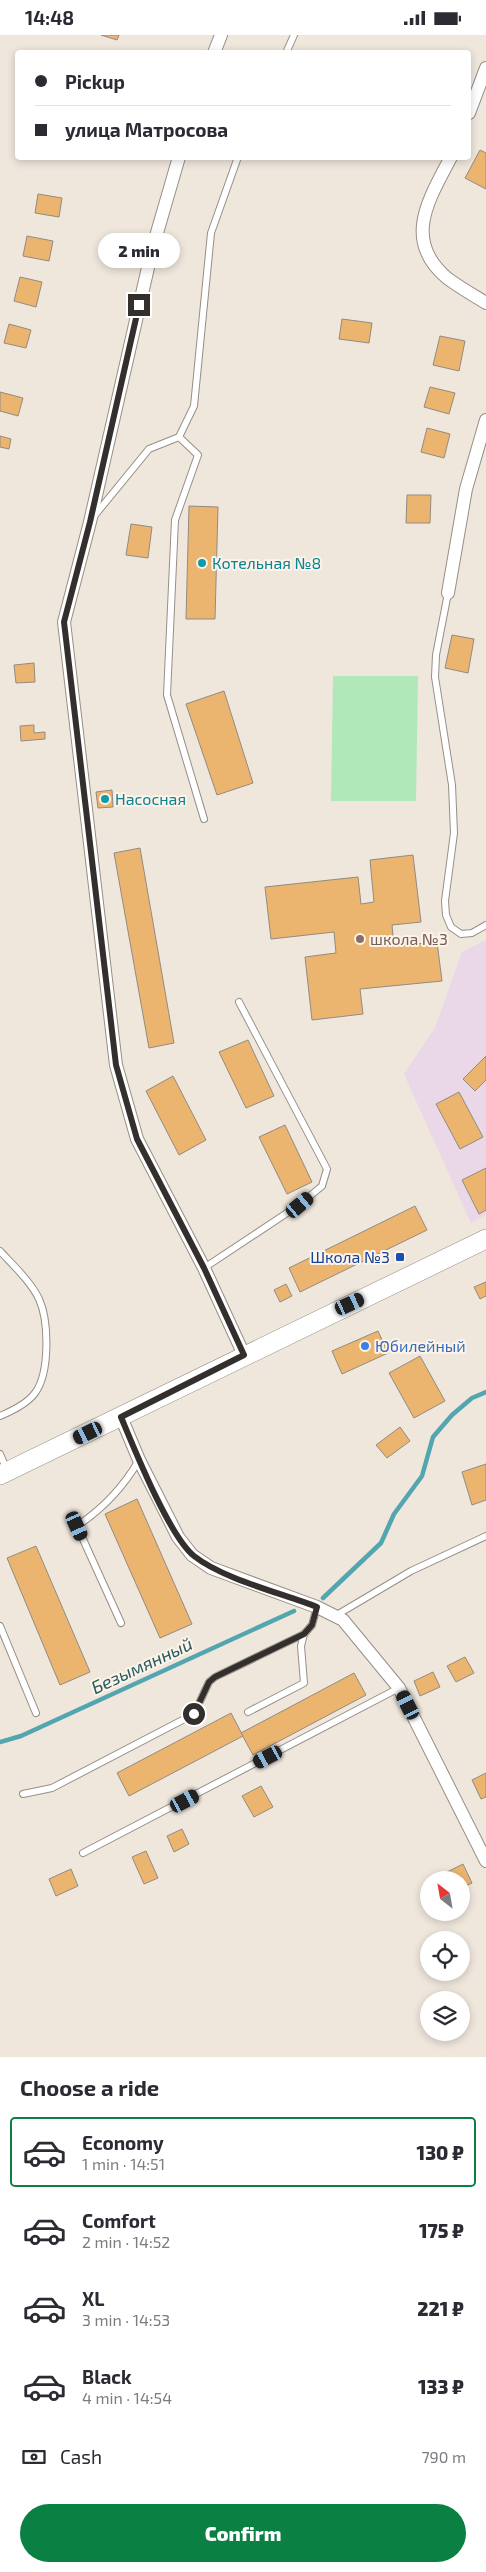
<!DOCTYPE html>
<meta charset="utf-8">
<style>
body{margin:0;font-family:"Exo 2",sans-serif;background:#f2f2f3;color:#2b2b33;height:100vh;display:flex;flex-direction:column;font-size:19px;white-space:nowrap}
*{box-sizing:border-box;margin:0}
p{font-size:16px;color:#7c7c81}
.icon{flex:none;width:28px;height:28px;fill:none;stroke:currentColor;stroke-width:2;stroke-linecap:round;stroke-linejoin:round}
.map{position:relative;height:2022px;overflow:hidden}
.drawer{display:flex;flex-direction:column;background:#fff;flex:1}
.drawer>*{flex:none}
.banner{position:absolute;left:15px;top:15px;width:456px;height:110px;border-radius:5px;box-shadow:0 2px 8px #0003;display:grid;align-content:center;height:110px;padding:0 20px;background:#fff}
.needle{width:32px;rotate:329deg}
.tools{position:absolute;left:420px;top:1836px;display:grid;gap:10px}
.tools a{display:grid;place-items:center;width:50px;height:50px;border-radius:50%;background:#fff;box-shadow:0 2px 8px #0003;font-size:25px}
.end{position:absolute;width:22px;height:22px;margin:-11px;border:6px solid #332f2c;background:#fff;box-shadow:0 0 0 2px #fff}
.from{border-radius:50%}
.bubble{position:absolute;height:35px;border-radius:18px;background:#fff;box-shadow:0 2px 8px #0003;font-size:16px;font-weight:800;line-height:35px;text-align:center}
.car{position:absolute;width:15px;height:30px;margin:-15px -8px;border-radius:6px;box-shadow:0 0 4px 1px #0007;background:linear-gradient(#222 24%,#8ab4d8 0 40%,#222 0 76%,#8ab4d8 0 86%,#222 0)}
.banner b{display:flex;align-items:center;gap:18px;height:48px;font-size:19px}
.banner b+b{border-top:1px solid #e1e1e2}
.banner i{width:12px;height:12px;background:#2b2b33}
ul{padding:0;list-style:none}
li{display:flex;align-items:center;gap:15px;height:70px;margin:0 10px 8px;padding:0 10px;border:2px solid transparent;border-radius:5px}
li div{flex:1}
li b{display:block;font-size:19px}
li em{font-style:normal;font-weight:800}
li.selected{border-color:#0b8043}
li>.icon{width:45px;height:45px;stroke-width:1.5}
h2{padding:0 20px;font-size:22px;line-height:60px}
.pay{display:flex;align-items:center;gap:12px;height:55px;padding:0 20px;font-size:19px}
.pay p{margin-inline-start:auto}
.cta{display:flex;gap:10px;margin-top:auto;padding:10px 20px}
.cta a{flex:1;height:58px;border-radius:30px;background:#0b8043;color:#fff;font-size:20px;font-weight:800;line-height:58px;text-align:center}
.status{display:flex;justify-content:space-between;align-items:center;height:35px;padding:0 25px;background:#fff;direction:ltr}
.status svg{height:14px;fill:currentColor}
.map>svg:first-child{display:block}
</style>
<div class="status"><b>14:48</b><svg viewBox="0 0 49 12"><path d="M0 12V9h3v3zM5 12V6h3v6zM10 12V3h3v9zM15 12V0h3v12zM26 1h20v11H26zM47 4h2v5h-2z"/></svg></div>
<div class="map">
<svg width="486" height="2022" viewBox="0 0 486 2022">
<rect width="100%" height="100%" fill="#efe6dc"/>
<!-- industrial -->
<polygon fill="#ead7e7" points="486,905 486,1180 471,1188 404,1039 435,993 462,917"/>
<!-- green -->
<polygon fill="#b1e8b9" points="333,641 418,641 416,766 331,766"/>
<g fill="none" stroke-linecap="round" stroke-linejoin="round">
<!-- stream -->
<g stroke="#53a5b0" stroke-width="4.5">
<polyline points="323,1563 381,1508 394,1479 422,1441 433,1402 452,1380 472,1363 486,1357"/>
<polyline points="0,1707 21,1701 294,1576"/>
</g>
</g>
<!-- building -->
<g fill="#ecb56f" stroke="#928b81">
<polygon points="101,0 119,0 117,5"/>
<polygon points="480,115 486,118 486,154 465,143"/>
<polygon points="38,159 62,163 59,182 35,178"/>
<polygon points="27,201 53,206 49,226 23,221"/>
<polygon points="20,242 42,247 36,272 14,266"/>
<polygon points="342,284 372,288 369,308 339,304"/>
<polygon points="9,289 31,295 26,313 4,308"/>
<polygon points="440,301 465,306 459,336 433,330"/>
<polygon points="430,352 455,358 449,379 424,372"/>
<polygon points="0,357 23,363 18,381 0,376"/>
<polygon points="427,393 450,399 444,423 421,417"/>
<polygon points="0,401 11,404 9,414 0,412"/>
<polygon points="407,460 431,460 430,488 406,488"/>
<polygon points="189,471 218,472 215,584 186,584"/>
<polygon points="131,489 152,492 148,523 126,520"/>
<polygon points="452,600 474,604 468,638 445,633"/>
<polygon points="34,628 35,647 16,648 14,630"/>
<polygon points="224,656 253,748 217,760 186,669"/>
<polygon points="34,690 34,698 45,697 45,704 21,706 20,691"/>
<polygon points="112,755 113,772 98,773 96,757"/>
<polygon points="140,813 174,1008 149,1013 114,818"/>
<polygon points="413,820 421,887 392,890 394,911 437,907 442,946 360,954 363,979 312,985 305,922 336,918 334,897 271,904 265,852 358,842 361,869 374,867 370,825"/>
<polygon points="248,1005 274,1061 246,1073 219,1017"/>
<polygon points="486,1021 486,1045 475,1056 463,1044"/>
<polygon points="173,1041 206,1105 179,1120 146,1056"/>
<polygon points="459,1057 483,1102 460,1114 436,1069"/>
<polygon points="285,1090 312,1147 287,1159 259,1102"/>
<polygon points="486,1133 486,1175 479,1179 462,1145"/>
<polygon points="415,1171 427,1195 300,1257 289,1233"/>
<polygon points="486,1247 486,1261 480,1264 474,1252"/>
<polygon points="286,1249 292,1261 280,1267 274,1255"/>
<polygon points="378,1296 388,1318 342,1339 332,1316"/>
<polygon points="420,1321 445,1366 414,1383 389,1338"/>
<polygon points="400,1392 410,1406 387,1423 376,1410"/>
<polygon points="486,1429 486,1465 472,1470 462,1437"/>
<polygon points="137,1464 192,1589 160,1603 105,1479"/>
<polygon points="36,1511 90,1637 60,1650 7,1523"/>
<polygon points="465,1622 474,1638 456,1647 447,1631"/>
<polygon points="433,1637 440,1652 420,1661 414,1646"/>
<polygon points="354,1638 366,1660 253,1720 241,1698"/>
<polygon points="231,1678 243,1701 129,1761 117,1738"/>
<polygon points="486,1738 486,1762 481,1764 472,1745"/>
<polygon points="261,1751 273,1772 254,1782 242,1761"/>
<polygon points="182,1794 189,1809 174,1817 167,1801"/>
<polygon points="146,1816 158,1843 144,1849 132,1822"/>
<polygon points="463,1829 472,1848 461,1853 461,1845 451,1845 447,1837"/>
<polygon points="71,1834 78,1851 56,1861 49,1844"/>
</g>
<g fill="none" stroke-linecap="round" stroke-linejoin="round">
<defs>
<g id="service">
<polyline points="286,18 294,0"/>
<polyline points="179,402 194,371 211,198 238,122"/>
<polyline points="95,480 149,414 179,402 198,420 175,485 167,660 204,784"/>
<polyline points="448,558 436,620 435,642 452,750 454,798 445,866 446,880 451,892 461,899 472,898 486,890"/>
<path d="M0 1216C13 1230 31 1247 39 1264 49 1286 50 1338 35 1358 27 1369 12 1376 0 1381"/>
<polyline points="204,1233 299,1170 322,1151 327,1134 239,967"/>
<polyline points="0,1419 6,1433"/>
<polyline points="335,1581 411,1536 486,1501"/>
<path d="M121 1588 77 1491C104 1473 123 1453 139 1425"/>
<polyline points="0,1591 36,1678"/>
<polyline points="248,1677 304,1648 301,1611 304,1599"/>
<polyline points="23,1759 52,1753 194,1679 209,1647 215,1642 304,1599 312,1590 317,1572"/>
<polyline points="83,1818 399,1653"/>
</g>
<g id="minor">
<polyline points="214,18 221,0"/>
<polyline points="469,78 486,33"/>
<polyline points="179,122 152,215 90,487 64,587 116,1030 137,1104 204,1233 244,1320"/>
<path d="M451 122C429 164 402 205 447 243 459 252 473 260 486 268"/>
<polyline points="448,558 466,454 486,385"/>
<polyline points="121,1382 139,1425 178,1502 192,1520 211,1533 317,1572 343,1585 399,1653 486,1826"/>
</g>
<polyline id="secondary" points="0,1440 486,1204"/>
</defs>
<!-- service casing -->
<use href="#service" stroke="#978f86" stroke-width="8"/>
<!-- minor casing -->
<use href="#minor" stroke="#978f86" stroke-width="14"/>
<!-- secondary casing -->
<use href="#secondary" stroke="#978f86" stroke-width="20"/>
<!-- service -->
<use href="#service" stroke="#fff" stroke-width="6"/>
<!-- minor -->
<use href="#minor" stroke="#fff" stroke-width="12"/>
<!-- secondary -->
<use href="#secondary" stroke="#fff" stroke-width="19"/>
</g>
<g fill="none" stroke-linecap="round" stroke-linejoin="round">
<!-- route -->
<path stroke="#332f2c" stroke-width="6" d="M139 270 90 487 64 587 116 1030 137 1104 204 1233 244 1320 121 1382C134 1413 169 1501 194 1521 223 1544 281 1558 317 1572L312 1590 304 1599 215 1642 209 1647 194 1679"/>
</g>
<!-- markers -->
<g fill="#0f9aa8" stroke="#fcf3e9" stroke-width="2">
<circle cx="202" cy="528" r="5"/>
<circle cx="105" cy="764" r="5"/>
</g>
<circle fill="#8d6e63" stroke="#fcf3e9" stroke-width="2" cx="360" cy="904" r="5"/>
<rect fill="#1a4fb4" stroke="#fcf3e9" stroke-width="2" x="395" y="1217" width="10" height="10" rx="2.5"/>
<circle fill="#3f7fe0" stroke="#fcf3e9" stroke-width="2" cx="365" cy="1311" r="5"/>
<g text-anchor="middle" stroke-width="4" stroke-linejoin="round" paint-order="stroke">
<!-- culture labels -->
<g font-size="16" fill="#0d838f" stroke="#fcf3e9" text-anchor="start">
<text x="212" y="534">Котельная №8</text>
<text x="115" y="770">Насосная</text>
</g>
<!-- education labels -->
<g font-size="16" fill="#785e54" stroke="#fcf3e9" text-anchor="start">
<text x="370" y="910">школа №3</text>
</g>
<!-- transit labels -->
<g font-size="16" fill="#164399" stroke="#fcf3e9" text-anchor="end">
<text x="390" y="1228">Школа №3</text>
</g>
<!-- shop labels -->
<g font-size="16" fill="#366cbe" stroke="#fcf3e9" text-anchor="start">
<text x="375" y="1317">Юбилейный</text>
</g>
<!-- water labels -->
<g font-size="18" font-style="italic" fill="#295c62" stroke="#fcf3e9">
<text transform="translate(142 1631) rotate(-25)" y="6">Безымянный</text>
</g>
</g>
</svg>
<div class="tools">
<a><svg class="needle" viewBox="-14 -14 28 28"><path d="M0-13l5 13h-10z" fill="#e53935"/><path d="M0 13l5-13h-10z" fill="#7c7c81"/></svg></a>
<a><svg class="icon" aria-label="locate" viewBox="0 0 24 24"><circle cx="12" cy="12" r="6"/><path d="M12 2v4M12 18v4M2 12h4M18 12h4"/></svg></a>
<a><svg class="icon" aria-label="layers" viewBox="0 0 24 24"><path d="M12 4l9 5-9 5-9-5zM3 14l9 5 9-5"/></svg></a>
</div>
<i class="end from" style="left:194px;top:1679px"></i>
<i class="end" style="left:139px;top:270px"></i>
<div class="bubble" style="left:98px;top:198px;width:82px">2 min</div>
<i class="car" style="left:300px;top:1170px;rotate:50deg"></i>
<i class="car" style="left:350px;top:1269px;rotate:65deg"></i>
<i class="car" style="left:88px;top:1398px;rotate:244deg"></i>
<i class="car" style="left:77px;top:1491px;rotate:156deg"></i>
<i class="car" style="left:408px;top:1670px;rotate:333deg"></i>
<i class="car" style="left:268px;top:1722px;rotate:242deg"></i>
<i class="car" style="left:185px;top:1766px;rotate:62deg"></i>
<div class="banner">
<b><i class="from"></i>Pickup</b>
<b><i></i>улица Матросова</b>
</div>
</div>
<section class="drawer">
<h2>Choose a ride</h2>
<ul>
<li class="selected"><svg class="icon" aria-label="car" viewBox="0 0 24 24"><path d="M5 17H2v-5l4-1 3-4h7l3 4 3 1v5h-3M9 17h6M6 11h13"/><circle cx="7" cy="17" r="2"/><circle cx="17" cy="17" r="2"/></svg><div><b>Economy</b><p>1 min · 14:51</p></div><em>130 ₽</em></li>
<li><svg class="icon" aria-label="car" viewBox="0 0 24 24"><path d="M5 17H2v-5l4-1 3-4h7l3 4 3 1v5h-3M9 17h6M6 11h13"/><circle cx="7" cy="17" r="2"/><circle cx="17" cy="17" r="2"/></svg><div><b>Comfort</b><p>2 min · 14:52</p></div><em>175 ₽</em></li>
<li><svg class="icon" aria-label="car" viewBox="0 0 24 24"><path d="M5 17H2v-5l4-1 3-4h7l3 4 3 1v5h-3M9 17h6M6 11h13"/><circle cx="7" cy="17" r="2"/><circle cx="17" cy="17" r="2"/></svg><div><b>XL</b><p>3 min · 14:53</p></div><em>221 ₽</em></li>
<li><svg class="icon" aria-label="car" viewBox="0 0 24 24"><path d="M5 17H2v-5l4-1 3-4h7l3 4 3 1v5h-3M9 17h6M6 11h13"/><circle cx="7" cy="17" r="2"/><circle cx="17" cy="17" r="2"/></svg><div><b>Black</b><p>4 min · 14:54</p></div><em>133 ₽</em></li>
</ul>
<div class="pay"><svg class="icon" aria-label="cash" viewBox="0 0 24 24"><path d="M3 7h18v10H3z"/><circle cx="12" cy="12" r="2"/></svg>Cash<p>790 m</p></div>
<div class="cta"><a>Confirm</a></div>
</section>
